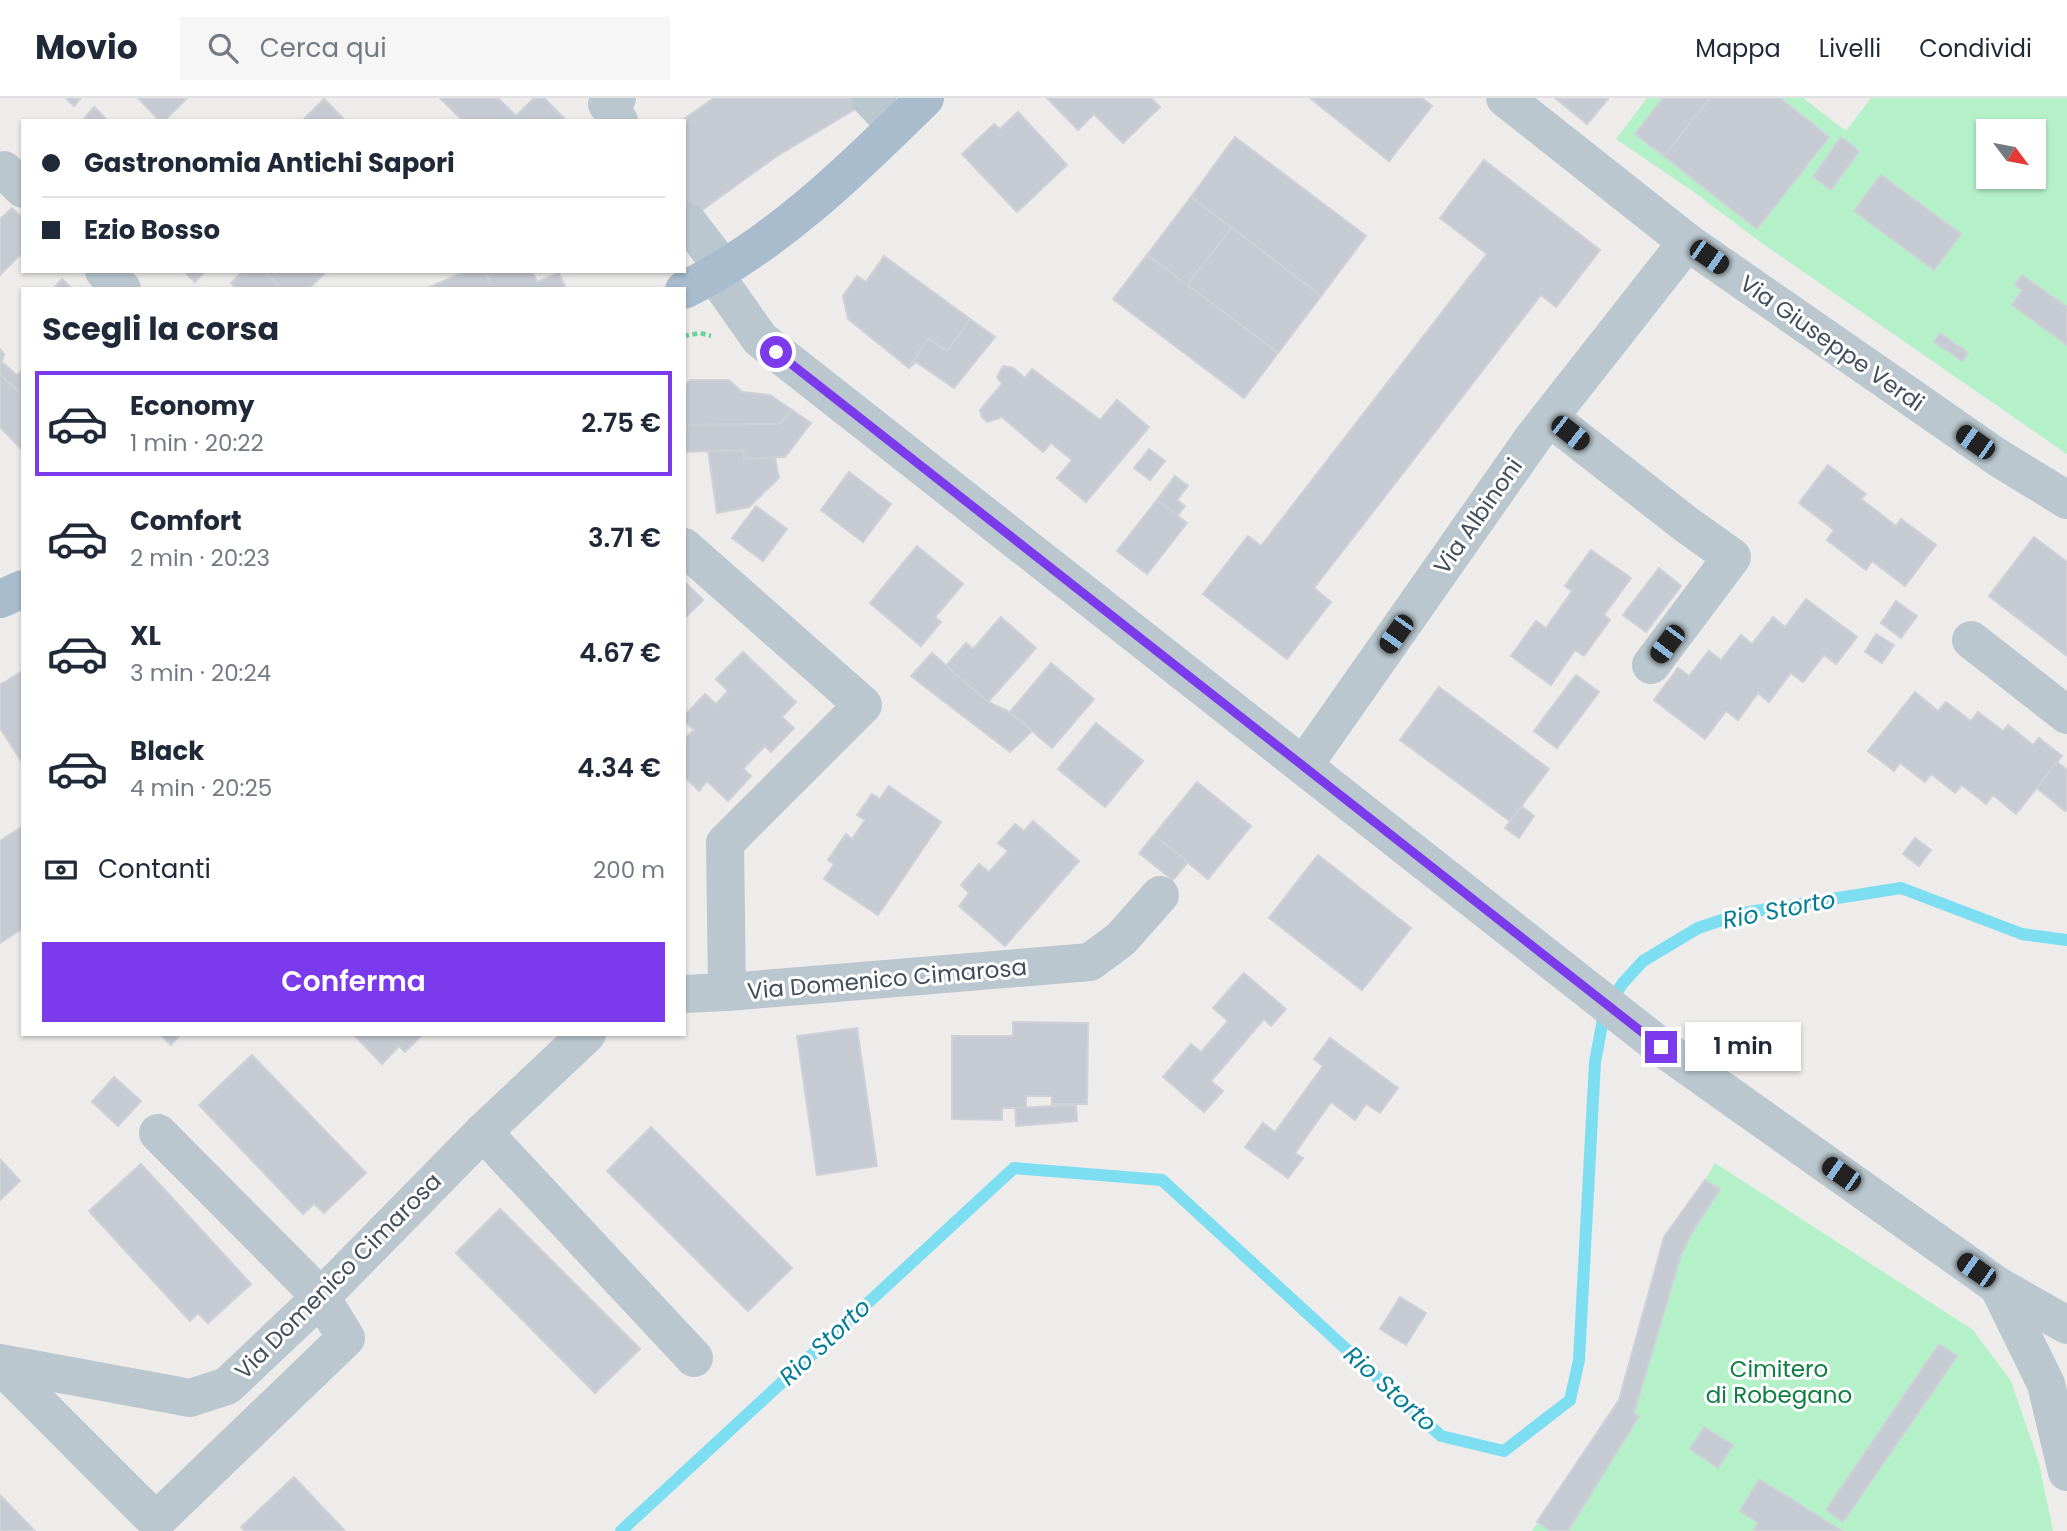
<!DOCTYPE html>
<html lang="it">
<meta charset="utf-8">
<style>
body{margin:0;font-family:Poppins,sans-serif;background:#f6f6f7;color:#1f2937;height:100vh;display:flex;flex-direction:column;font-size:26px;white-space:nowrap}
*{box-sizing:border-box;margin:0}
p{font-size:23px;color:#747a83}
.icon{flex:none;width:38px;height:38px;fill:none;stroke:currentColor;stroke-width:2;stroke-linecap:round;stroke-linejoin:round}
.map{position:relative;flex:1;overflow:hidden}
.drawer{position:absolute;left:21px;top:189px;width:665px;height:749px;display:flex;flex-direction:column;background:#fff;border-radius:0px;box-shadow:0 2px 5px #0004}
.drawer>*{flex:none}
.hud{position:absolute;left:21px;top:21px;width:665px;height:154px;border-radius:0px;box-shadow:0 2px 5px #0004;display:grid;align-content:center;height:154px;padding:0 21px;background:#fff}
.needle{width:46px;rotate:122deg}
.buttons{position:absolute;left:1976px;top:21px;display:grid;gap:14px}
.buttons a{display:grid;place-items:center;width:70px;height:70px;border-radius:0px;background:#fff;box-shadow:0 2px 5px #0004;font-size:35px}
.end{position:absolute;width:32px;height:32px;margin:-16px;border:9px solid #7c3aed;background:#fff;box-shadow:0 0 0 4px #fff}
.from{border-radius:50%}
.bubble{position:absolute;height:49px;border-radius:0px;background:#fff;box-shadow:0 2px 5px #0004;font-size:23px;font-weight:600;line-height:49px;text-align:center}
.car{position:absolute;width:21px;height:42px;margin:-21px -10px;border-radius:9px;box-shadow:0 0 5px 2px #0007;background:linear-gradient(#222 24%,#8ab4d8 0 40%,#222 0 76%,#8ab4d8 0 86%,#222 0)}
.hud b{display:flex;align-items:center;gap:24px;height:66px;font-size:26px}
.hud b+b{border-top:2px solid #e0e1e3}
.hud i{width:18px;height:18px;background:#1f2937}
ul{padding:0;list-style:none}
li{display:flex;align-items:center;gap:21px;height:105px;margin:0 14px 10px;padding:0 7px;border:4px solid transparent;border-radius:0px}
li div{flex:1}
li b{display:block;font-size:26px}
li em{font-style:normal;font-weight:600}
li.current{border-color:#7c3aed}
li>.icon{width:63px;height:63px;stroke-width:1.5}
h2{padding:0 21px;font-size:32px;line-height:84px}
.pay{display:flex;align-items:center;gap:18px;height:77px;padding:0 21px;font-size:26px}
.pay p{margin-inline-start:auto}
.primary-button{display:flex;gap:14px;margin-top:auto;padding:14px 21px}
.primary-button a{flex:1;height:80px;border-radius:0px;background:#7c3aed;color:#fff;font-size:28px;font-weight:600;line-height:80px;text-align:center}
header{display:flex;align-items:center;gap:42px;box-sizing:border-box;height:98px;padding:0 35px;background:#fff;border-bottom:2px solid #e0e1e3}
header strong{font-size:33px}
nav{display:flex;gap:38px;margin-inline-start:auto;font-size:24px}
.search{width:490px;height:63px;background:#f6f6f7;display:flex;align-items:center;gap:18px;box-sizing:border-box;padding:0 24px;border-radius:0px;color:#747a83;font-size:26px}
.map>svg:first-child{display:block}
</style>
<header>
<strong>Movio</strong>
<div class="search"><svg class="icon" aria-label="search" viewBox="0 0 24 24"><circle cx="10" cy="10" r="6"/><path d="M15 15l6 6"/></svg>Cerca qui</div>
<nav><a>Mappa</a><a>Livelli</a><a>Condividi</a></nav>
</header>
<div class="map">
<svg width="2067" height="1433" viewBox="0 0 2067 1433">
<rect width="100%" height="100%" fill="#eeebeb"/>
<!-- green -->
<g fill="#b4f1c9" fill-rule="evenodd">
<path d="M1647 0H1803L1846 33 1871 0H2067V356L1763 146 1691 92 1616 41ZM1988 33H2034V79H1988Z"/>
<polygon points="1715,1065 1973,1232 2011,1283 2039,1365 2053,1433 1532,1433 1619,1302 1705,1082"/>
</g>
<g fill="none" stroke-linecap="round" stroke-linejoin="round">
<!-- stream -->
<polyline stroke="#7edef1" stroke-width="12" points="621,1433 1014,1070 1162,1082 1441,1338 1504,1353 1570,1302 1579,1262 1595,964 1604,916 1622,886 1643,863 1698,830 1743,815 1901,790 2022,836 2067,842"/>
</g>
<!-- building -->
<g fill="#c6cad2" stroke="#ced1d8" stroke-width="2">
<polygon points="66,0 81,0 74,8"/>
<polygon points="138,0 187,0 164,23 160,23"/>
<polygon points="440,0 498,0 516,18 534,0 544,0 567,23 463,23"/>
<polygon points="714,0 860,0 864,6 777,58 684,125 684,23 681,23"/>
<polygon points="1047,0 1151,0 1160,9 1123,45 1094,16 1078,32"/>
<polygon points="1310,0 1422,0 1432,8 1389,63"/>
<polygon points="1555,0 1607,0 1608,1 1587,26"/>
<polygon points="1663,0 1710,0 1664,58 1635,36"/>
<polygon points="1710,0 1780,0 1829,39 1757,131 1664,58"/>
<polygon points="324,1 343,20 340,23 302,23"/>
<polygon points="94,9 108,23 82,23"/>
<polygon points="1018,14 1067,67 1017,114 962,56 994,26 1000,31"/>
<polygon points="1235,39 1366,138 1321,198 1191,99"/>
<polygon points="1841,39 1859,53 1831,92 1813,79"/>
<polygon points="1484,62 1600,152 1556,209 1541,197 1314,490 1331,504 1287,561 1203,496 1248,438 1261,448 1487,156 1440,120"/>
<polygon points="1881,77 1961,136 1934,172 1854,113"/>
<polygon points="1191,99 1232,130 1187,187 1147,157"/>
<polygon points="12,110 23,120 23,154 0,177 0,121"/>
<polygon points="1232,130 1321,198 1278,255 1187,187"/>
<polygon points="1147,157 1278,255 1244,300 1113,201"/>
<polygon points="884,158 970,221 947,253 928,240 909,270 848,221 843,198 857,178 866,184"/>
<polygon points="184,173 205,173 195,184"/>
<polygon points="243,173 265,173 281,191 236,191 231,185"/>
<polygon points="265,173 327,173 308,191 281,191"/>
<polygon points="467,173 485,173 492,191 425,191"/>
<polygon points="485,173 532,173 537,184 559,175 566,191 492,191"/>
<polygon points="2022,177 2067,209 2067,247 2012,207 2022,192 2015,187"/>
<polygon points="62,181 72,191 53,191"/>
<polygon points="970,221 995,239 954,290 916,264 909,270 928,240 947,253"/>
<polygon points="1940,235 1968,255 1962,263 1934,244"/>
<polygon points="0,251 4,256 2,264 17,277 23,272 23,298 0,276"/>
<polygon points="1003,268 1013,270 1025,280 1032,271 1100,322 1117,302 1149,329 1086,404 1057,380 1072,362 1051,345 1043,354 1002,319 987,324 982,319 980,312 1002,286 997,279"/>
<polygon points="0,276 23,298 23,353 0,329"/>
<polygon points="690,282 729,282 742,294 770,297 792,312 780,326 684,327 684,289"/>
<polygon points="792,312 811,325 785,359 744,361 743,352 684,354 684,327 780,326"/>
<polygon points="1149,351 1165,363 1150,382 1134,370"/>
<polygon points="743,352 744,361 775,360 779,380 749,409 717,415 708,353"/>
<polygon points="1828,367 1866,396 1861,401 1896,428 1901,421 1936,447 1905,488 1872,463 1866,472 1827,442 1834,432 1799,405"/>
<polygon points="849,374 891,406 863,444 821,412"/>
<polygon points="1175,378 1188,388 1177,402 1185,408 1177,418 1157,402"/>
<polygon points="1157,402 1187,425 1147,476 1117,453"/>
<polygon points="756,408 787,431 763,463 732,440"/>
<polygon points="2034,439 2067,464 2067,558 1989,498"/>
<polygon points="917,448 963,486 935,519 941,524 921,548 870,505"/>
<polygon points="1591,452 1631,480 1604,517 1610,522 1584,558 1575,552 1551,587 1511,558 1536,523 1546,530 1572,493 1565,488"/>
<polygon points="1659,470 1681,488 1646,534 1623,517"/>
<polygon points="684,483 703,502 687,518 684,515"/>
<polygon points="1806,501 1857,539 1836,566 1824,557 1803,584 1791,575 1769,604 1758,595 1738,622 1726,613 1705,641 1654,602 1678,570 1689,578 1709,553 1721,562 1741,537 1752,546 1773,519 1785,529"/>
<polygon points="1896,503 1917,518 1901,540 1881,525"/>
<polygon points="1001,519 1036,550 988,604 946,568 966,545 973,551"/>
<polygon points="1876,536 1894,547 1882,565 1865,554"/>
<polygon points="743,554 796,604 782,619 794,630 771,654 765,648 743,671 751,678 728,703 707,683 699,693 684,678 684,642 694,632 684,622 684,618 705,596 716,606 728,593 716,581"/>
<polygon points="932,555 988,604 1010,614 1032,633 1010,654 911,578"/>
<polygon points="1051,565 1094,601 1052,650 1010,614"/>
<polygon points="21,574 23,577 23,666 0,630 0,587"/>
<polygon points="1576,577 1599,594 1557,650 1534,633"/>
<polygon points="1439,589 1549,671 1510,723 1400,642"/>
<polygon points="1915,594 1938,613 1946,604 1971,623 1978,614 2003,633 2008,627 2033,647 2039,640 2062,658 2016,716 1993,697 1986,706 1962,687 1955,695 1931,676 1925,684 1900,665 1894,673 1868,653"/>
<polygon points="1096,625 1143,663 1105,709 1058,671"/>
<polygon points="2057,664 2067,672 2067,711 2065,713 2037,690"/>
<polygon points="1197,684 1251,728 1208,781 1154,737"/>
<polygon points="889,688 941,724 878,817 824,781 834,766 828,762 846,736 852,741 865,722 857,717 872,696 880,701"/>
<polygon points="1521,708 1534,718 1519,740 1505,730"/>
<polygon points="1033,723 1079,763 1005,848 959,808 969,795 961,787 979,766 989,774 1008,753 998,745 1015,726 1024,733"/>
<polygon points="20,730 23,735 23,830 0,845 0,743"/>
<polygon points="1154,737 1188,764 1173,782 1139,755"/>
<polygon points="1915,740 1931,752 1919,768 1903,756"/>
<polygon points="1318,757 1411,830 1362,892 1269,820"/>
<polygon points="1244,875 1286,911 1271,928 1264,921 1211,983 1223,993 1204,1014 1163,979 1191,946 1201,954 1228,923 1213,910"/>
<polygon points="1013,924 1088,925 1087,1006 1052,1006 1052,998 1026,998 1026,1010 1002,1010 1002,1022 952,1021 952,938 1013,938"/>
<polygon points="857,930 877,1068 817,1077 797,938"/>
<polygon points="160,936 181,936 171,947"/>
<polygon points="353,936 423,936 405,954 399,948 382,966"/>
<polygon points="1330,940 1398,990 1380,1015 1366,1006 1355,1022 1331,1004 1295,1055 1303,1060 1288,1080 1245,1049 1263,1025 1275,1034 1323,968 1314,961"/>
<polygon points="252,957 366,1075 324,1115 314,1106 303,1116 199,1007"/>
<polygon points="114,979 141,1003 118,1028 92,1004"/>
<polygon points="1076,1007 1077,1023 1016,1028 1015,1010"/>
<polygon points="651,1029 792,1170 748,1213 607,1073"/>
<polygon points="0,1061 20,1083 0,1102"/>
<polygon points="141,1066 251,1186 208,1225 198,1215 190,1223 89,1113"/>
<polygon points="1705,1082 1720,1091 1691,1136 1681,1157 1634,1315 1639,1318 1568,1433 1551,1433 1537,1424 1619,1302 1664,1139"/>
<polygon points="500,1111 640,1251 595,1295 456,1155"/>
<polygon points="1400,1199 1426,1215 1406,1247 1380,1231"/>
<polygon points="1939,1246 1957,1258 1843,1424 1826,1412"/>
<polygon points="1704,1329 1733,1347 1718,1370 1690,1351"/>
<polygon points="294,1379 345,1433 245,1433 241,1429"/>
<polygon points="1759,1381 1842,1433 1757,1433 1754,1431 1758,1425 1740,1413"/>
<polygon points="0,1397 35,1433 0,1433"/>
</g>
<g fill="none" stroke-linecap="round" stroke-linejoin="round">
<!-- path -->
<polyline stroke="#6ad19a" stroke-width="4.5" stroke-dasharray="5 3.5" stroke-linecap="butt" points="684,238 700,235 711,238"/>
<!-- minor -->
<g stroke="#bac7cf" stroke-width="38">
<polyline points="617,0 607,6 619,23"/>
<polyline points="870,0 896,28"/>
<polyline points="1505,0 1687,144 1997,359 2067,402"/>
<polyline points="4,72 23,91"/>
<polyline points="687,123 724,171"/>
<polyline points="104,173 122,191"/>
<polyline points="715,177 760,241 1661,949 1998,1188 2067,1227"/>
<polyline points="1550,320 1687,427 1732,459 1651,567"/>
<polyline points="684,449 863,607 725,745 727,894"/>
<polyline points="1971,542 2067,617"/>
<polyline points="1304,667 1533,340 1687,144"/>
<polyline points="684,896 727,894 1090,864 1121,841 1160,797"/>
<polyline points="483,1034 694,1260"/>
<polyline points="1998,1188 2046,1286 2067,1374"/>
<polyline points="0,1265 190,1300 227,1288 321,1199 483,1034 587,936"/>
<polyline points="0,1267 156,1423 346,1240 321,1199 158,1035"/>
</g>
<!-- major -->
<g stroke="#a8bccd" stroke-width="38">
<path d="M684 192C777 146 852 72 925 0"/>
<polyline points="0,501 23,491"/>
</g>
</g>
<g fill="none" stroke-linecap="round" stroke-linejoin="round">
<!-- route -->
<polyline stroke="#7c3aed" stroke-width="9" points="776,254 1661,949"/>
</g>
<g text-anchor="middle" stroke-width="6" stroke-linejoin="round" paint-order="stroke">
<!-- street labels -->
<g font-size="23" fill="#424f5a" stroke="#fff">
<text transform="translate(1832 245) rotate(35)" y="8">Via Giuseppe Verdi</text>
<text transform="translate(1478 418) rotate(-55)" y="8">Via Albinoni</text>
<text transform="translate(887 881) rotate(-5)" y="8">Via Domenico Cimarosa</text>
<text transform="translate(338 1178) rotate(-45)" y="8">Via Domenico Cimarosa</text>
</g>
<!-- park labels -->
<g font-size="23" fill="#107e43" stroke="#fff">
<text x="1779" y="1279">Cimitero<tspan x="1779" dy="26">di Robegano</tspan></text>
</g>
<!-- water labels -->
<g font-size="24" font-style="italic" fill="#047c96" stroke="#fff">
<text transform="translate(1779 812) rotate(-11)" y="8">Rio Storto</text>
<text transform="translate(825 1244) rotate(-43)" y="8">Rio Storto</text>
<text transform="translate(1390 1291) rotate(42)" y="8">Rio Storto</text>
</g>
</g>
</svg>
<div class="buttons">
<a><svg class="needle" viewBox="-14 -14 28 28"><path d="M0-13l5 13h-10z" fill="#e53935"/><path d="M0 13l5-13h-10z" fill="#747a83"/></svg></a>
</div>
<i class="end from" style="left:776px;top:254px"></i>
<i class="end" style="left:1661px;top:949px"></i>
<div class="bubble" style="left:1685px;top:924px;width:116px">1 min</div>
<i class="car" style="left:1709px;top:159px;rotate:125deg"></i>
<i class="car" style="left:1570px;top:335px;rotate:128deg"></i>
<i class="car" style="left:1975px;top:344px;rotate:305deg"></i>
<i class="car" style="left:1396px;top:536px;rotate:215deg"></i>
<i class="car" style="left:1667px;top:546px;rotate:217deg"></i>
<i class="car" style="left:1841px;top:1076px;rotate:305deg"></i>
<i class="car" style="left:1976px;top:1172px;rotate:305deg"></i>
<div class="hud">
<b><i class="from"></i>Gastronomia Antichi Sapori</b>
<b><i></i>Ezio Bosso</b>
</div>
<section class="drawer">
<h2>Scegli la corsa</h2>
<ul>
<li class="current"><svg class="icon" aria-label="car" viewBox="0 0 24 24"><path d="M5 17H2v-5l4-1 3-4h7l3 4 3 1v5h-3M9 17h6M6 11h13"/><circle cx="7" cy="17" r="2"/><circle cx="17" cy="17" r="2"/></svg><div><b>Economy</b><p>1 min · 20:22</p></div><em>2.75 €</em></li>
<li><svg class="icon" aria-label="car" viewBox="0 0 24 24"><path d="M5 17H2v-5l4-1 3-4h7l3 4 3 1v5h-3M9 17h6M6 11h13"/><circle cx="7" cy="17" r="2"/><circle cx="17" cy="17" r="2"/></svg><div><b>Comfort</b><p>2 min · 20:23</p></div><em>3.71 €</em></li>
<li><svg class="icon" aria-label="car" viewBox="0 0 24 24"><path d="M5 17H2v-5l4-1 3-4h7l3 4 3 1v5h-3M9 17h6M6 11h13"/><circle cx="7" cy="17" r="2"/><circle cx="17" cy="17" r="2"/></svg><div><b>XL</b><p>3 min · 20:24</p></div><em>4.67 €</em></li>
<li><svg class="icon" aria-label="car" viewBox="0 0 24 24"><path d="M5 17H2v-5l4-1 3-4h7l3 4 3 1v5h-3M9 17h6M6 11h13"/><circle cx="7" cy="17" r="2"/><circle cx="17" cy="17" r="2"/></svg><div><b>Black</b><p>4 min · 20:25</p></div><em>4.34 €</em></li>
</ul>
<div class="pay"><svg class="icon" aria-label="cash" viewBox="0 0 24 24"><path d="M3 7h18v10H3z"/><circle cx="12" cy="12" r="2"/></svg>Contanti<p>200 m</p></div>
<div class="primary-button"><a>Conferma</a></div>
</section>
</div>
